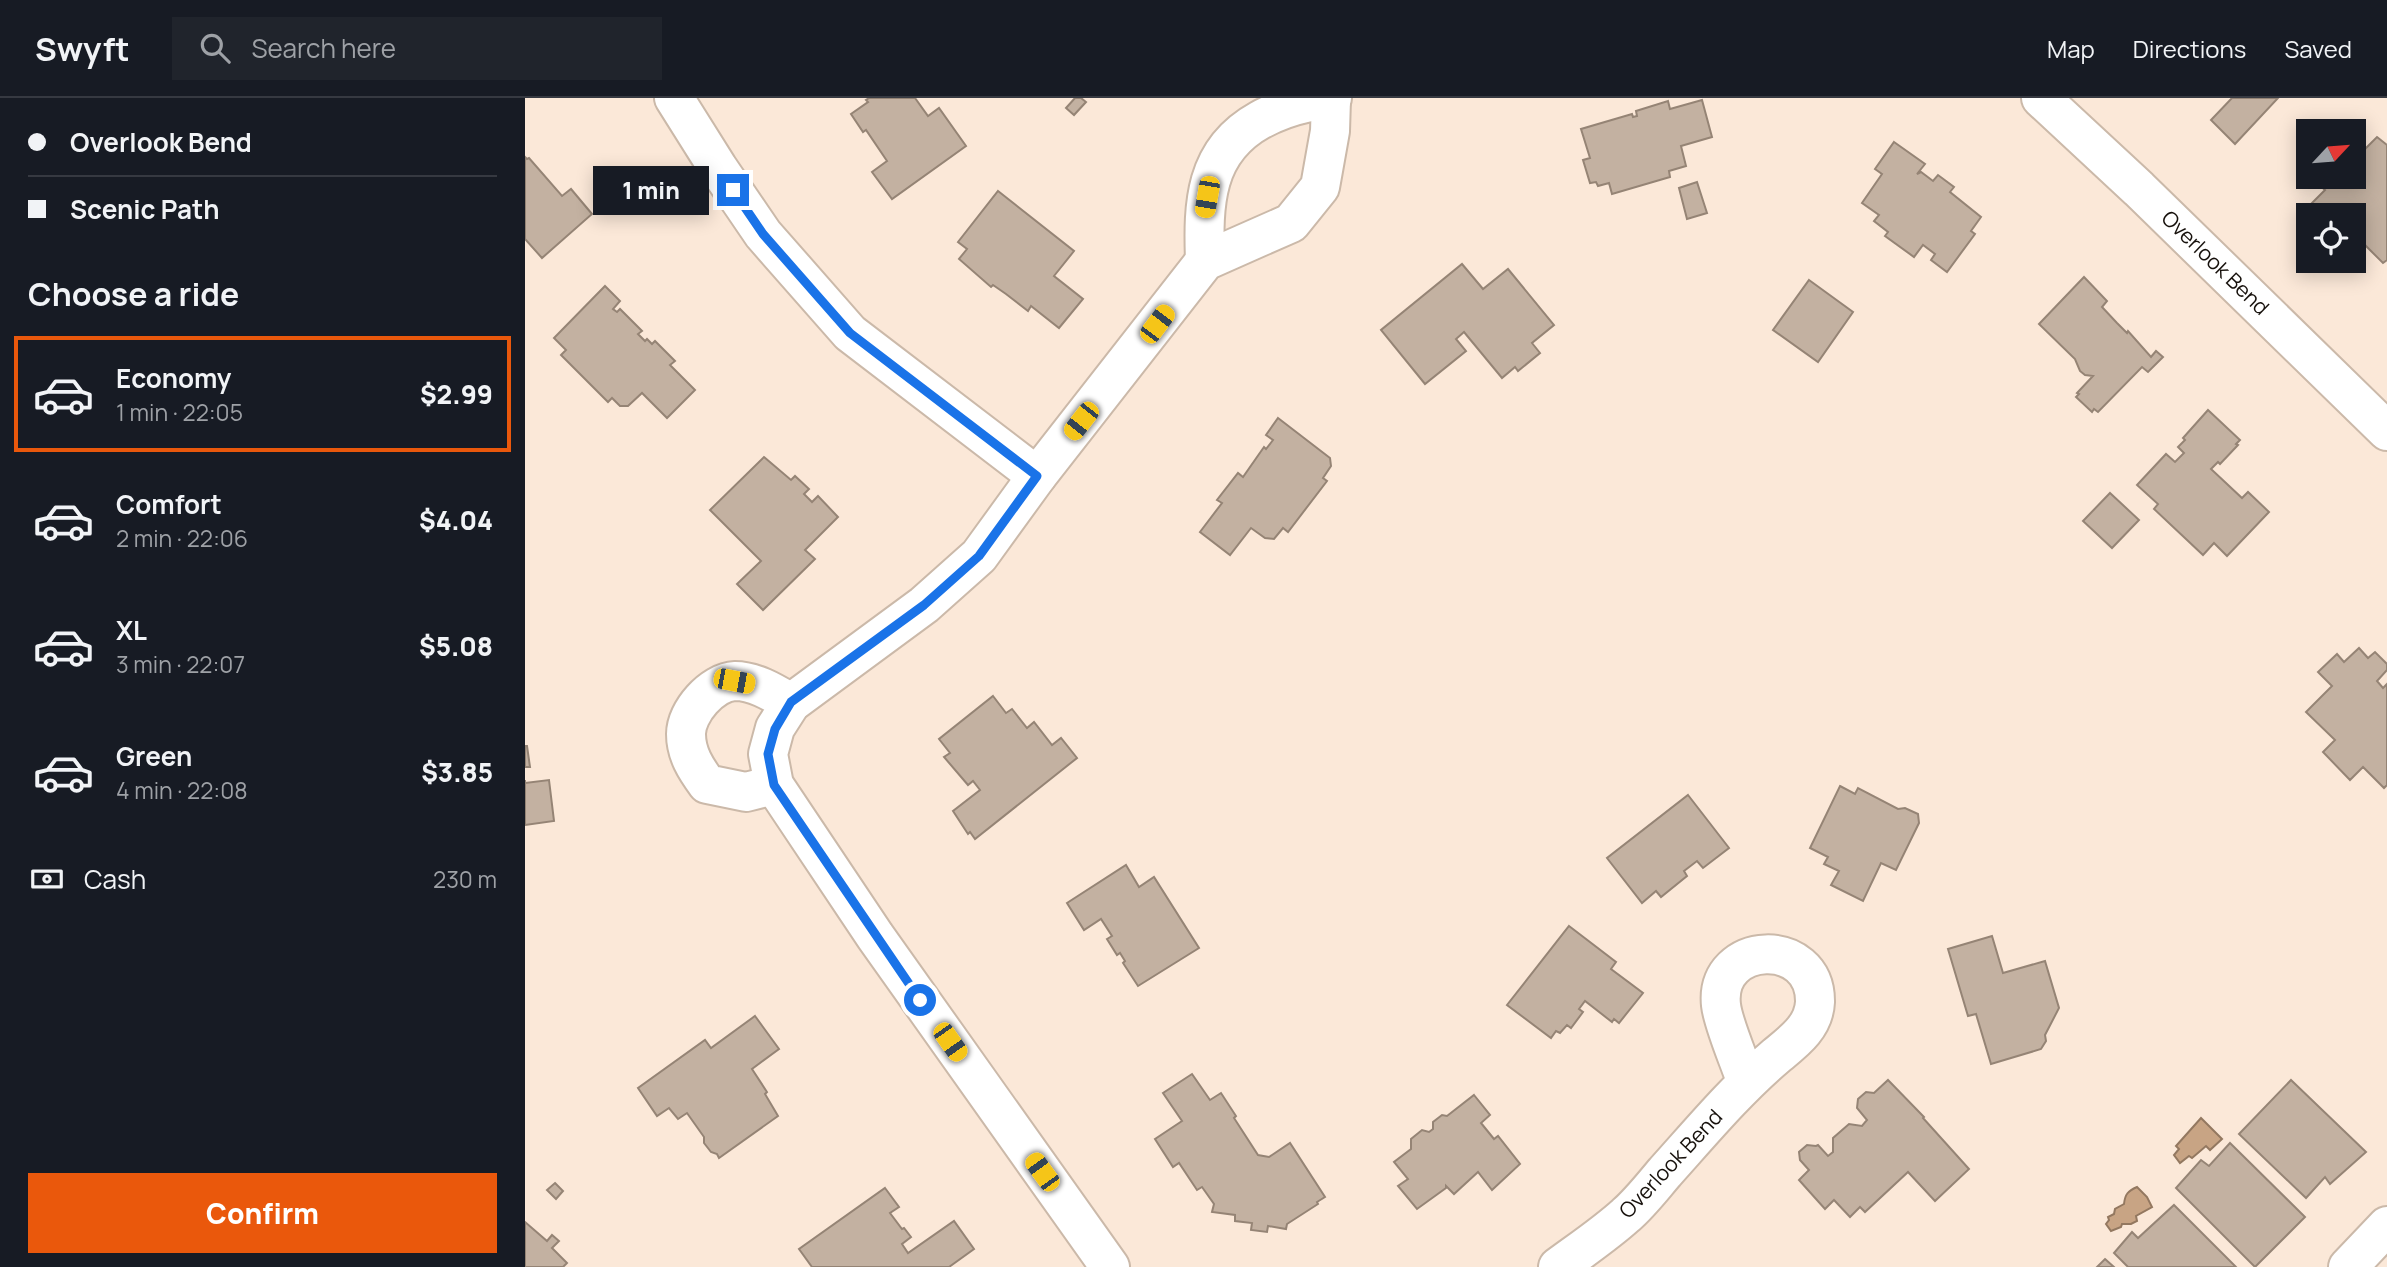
<!DOCTYPE html>
<meta charset="utf-8">
<style>
body{margin:0;font-family:Manrope,sans-serif;background:#20242c;color:#f1f3f6;height:100vh;display:flex;flex-direction:column;font-size:26px;white-space:nowrap}
*{box-sizing:border-box;margin:0}
p{font-size:23px;color:#9ea1a6}
.icon{flex:none;width:38px;height:38px;fill:none;stroke:currentColor;stroke-width:2;stroke-linecap:round;stroke-linejoin:round}
.map{position:relative;flex:1;overflow:hidden}
.details{display:flex;flex-direction:column;background:#171b24;width:525px}
.details>*{flex:none}
.banner{display:grid;align-content:center;height:154px;padding:0 28px;background:#171b24}
.needle{width:46px;rotate:64deg}
.fabs{position:absolute;left:1771px;top:21px;display:grid;gap:14px}
.fabs a{display:grid;place-items:center;width:70px;height:70px;border-radius:0px;background:#171b24;box-shadow:0 4px 18px #0003;font-size:35px}
.end{position:absolute;width:32px;height:32px;margin:-16px;border:9px solid #1a73e8;background:#fff;box-shadow:0 0 0 4px #fff}
.from{border-radius:50%}
.bubble{position:absolute;height:49px;border-radius:0px;background:#171b24;box-shadow:0 4px 18px #0003;font-size:23px;font-weight:800;line-height:49px;text-align:center}
.car{position:absolute;width:21px;height:42px;margin:-21px -10px;border-radius:9px;box-shadow:0 0 5px 2px #0007;background:linear-gradient(#f5c518 24%,#345 0 40%,#f5c518 0 76%,#345 0 86%,#f5c518 0)}
.banner b{display:flex;align-items:center;gap:24px;height:66px;font-size:26px}
.banner b+b{border-top:2px solid #363941}
.banner i{width:18px;height:18px;background:#f1f3f6}
ul{padding:0;list-style:none}
li{display:flex;align-items:center;gap:21px;height:116px;margin:0 14px 10px;padding:0 14px;border:4px solid transparent;border-radius:0px}
li div{flex:1}
li b{display:block;font-size:26px}
li em{font-style:normal;font-weight:800}
li.on{border-color:#ea580c}
li>.icon{width:63px;height:63px;stroke-width:1.5}
h2{padding:0 28px;font-size:32px;line-height:84px}
.pay{display:flex;align-items:center;gap:18px;height:77px;padding:0 28px;font-size:26px}
.pay p{margin-inline-start:auto}
.primary-button{display:flex;gap:14px;margin-top:auto;padding:14px 28px}
.primary-button a{flex:1;height:80px;border-radius:0px;background:#ea580c;color:#fff;font-size:28px;font-weight:800;line-height:80px;text-align:center}
header{display:flex;align-items:center;gap:42px;box-sizing:border-box;height:98px;padding:0 35px;background:#171b24;border-bottom:2px solid #363941}
header strong{font-size:33px}
nav{display:flex;gap:38px;margin-inline-start:auto;font-size:24px}
.search{width:490px;height:63px;background:#20242c;display:flex;align-items:center;gap:18px;box-sizing:border-box;padding:0 24px;border-radius:0px;color:#9ea1a6;font-size:26px}
main{display:flex;flex:1;min-height:0}
.map>svg:first-child{display:block}
</style>
<header>
<strong>Swyft</strong>
<div class="search"><svg class="icon" aria-label="search" viewBox="0 0 24 24"><circle cx="10" cy="10" r="6"/><path d="M15 15l6 6"/></svg>Search here</div>
<nav><a>Map</a><a>Directions</a><a>Saved</a></nav>
</header>
<main>
<section class="details">
<div class="banner">
<b><i class="from"></i>Overlook Bend</b>
<b><i></i>Scenic Path</b>
</div>
<h2>Choose a ride</h2>
<ul>
<li class="on"><svg class="icon" aria-label="car" viewBox="0 0 24 24"><path d="M5 17H2v-5l4-1 3-4h7l3 4 3 1v5h-3M9 17h6M6 11h13"/><circle cx="7" cy="17" r="2"/><circle cx="17" cy="17" r="2"/></svg><div><b>Economy</b><p>1 min · 22:05</p></div><em>$2.99</em></li>
<li><svg class="icon" aria-label="car" viewBox="0 0 24 24"><path d="M5 17H2v-5l4-1 3-4h7l3 4 3 1v5h-3M9 17h6M6 11h13"/><circle cx="7" cy="17" r="2"/><circle cx="17" cy="17" r="2"/></svg><div><b>Comfort</b><p>2 min · 22:06</p></div><em>$4.04</em></li>
<li><svg class="icon" aria-label="car" viewBox="0 0 24 24"><path d="M5 17H2v-5l4-1 3-4h7l3 4 3 1v5h-3M9 17h6M6 11h13"/><circle cx="7" cy="17" r="2"/><circle cx="17" cy="17" r="2"/></svg><div><b>XL</b><p>3 min · 22:07</p></div><em>$5.08</em></li>
<li><svg class="icon" aria-label="car" viewBox="0 0 24 24"><path d="M5 17H2v-5l4-1 3-4h7l3 4 3 1v5h-3M9 17h6M6 11h13"/><circle cx="7" cy="17" r="2"/><circle cx="17" cy="17" r="2"/></svg><div><b>Green</b><p>4 min · 22:08</p></div><em>$3.85</em></li>
</ul>
<div class="pay"><svg class="icon" aria-label="cash" viewBox="0 0 24 24"><path d="M3 7h18v10H3z"/><circle cx="12" cy="12" r="2"/></svg>Cash<p>230 m</p></div>
<div class="primary-button"><a>Confirm</a></div>
</section>
<div class="map">
<svg width="1862" height="1169" viewBox="0 0 1862 1169">
<rect width="100%" height="100%" fill="#fbe8d8"/>
<!-- water -->
<g fill="#c8a484" stroke="#937860" stroke-width="2">
<polygon points="1676,1020 1697,1041 1685,1052 1681,1048 1667,1060 1664,1058 1655,1065 1649,1057 1654,1051 1651,1048"/>
<path d="M1612 1089 1622 1099 1627 1109 1611 1118 1612 1123 1606 1126H1597L1596 1129 1586 1133 1581 1126 1584 1122 1583 1119 1589 1116 1590 1111 1599 1106C1600 1096 1603 1093 1612 1089Z"/>
</g>
<!-- building -->
<g fill="#c3b1a1" stroke="#958475" stroke-width="2">
<polygon points="344,0 390,0 403,18 414,10 441,48 367,101 347,74 362,63 341,32 338,34 326,16 343,4 341,2"/>
<polygon points="550,0 556,0 561,4 549,17 541,10"/>
<polygon points="1707,0 1753,0 1710,46 1686,22"/>
<polygon points="1177,2 1187,39 1156,48 1161,68 1144,73 1145,79 1087,96 1084,85 1073,88 1071,84 1065,85 1058,62 1065,60 1056,31 1107,16 1108,19 1112,18 1111,13 1143,3 1145,11"/>
<polygon points="1852,39 1862,47 1862,162 1858,165 1840,147 1834,153 1829,148 1829,117 1783,117 1779,113 1800,92 1790,83 1794,79 1829,79 1830,42 1840,51"/>
<polygon points="1369,44 1400,66 1392,76 1396,74 1408,83 1413,77 1429,89 1425,94 1456,119 1446,133 1450,136 1422,174 1406,162 1410,156 1398,147 1389,159 1360,138 1363,134 1349,123 1354,117 1337,105 1357,76 1350,71"/>
<polygon points="0,59 2,61 4,60 37,98 46,91 67,116 17,160 0,141"/>
<polygon points="1172,84 1182,115 1162,121 1154,90"/>
<polygon points="473,93 549,153 529,178 558,201 534,230 506,208 503,213 481,196 468,187 466,189 434,161 442,151 433,144"/>
<polygon points="937,166 958,191 983,171 1029,227 1007,245 1015,255 993,273 990,269 977,280 939,234 931,241 941,253 900,286 856,232"/>
<polygon points="1559,179 1582,203 1577,209 1592,225 1602,235 1603,233 1626,259 1631,253 1638,259 1623,274 1617,269 1573,314 1569,311 1567,314 1551,299 1554,296 1552,295 1568,278 1560,277 1555,273 1550,261 1514,226"/>
<polygon points="1284,182 1328,214 1293,264 1248,232"/>
<polygon points="80,188 95,203 88,211 92,214 95,211 117,233 113,236 120,243 122,241 127,246 130,243 150,263 145,267 170,292 142,320 117,295 103,308 95,308 87,300 83,304 36,257 41,252 29,240"/>
<polygon points="1683,312 1715,342 1711,346 1713,347 1695,366 1693,364 1686,371 1717,400 1723,394 1744,414 1702,458 1689,445 1678,457 1629,411 1633,406 1612,387 1641,356 1650,364 1659,355 1653,349 1660,342 1658,340"/>
<polygon points="753,320 805,360 806,368 798,380 802,383 763,434 758,430 749,441 740,440 726,430 705,457 675,434 697,405 692,402 713,375 718,379 739,349 741,351 748,342 741,337"/>
<polygon points="239,359 266,382 270,378 284,391 279,396 287,404 293,398 313,419 280,452 290,461 238,512 212,486 236,463 185,412"/>
<polygon points="1585,395 1614,422 1587,450 1558,423"/>
<polygon points="1834,550 1843,560 1850,554 1862,566 1862,572 1852,583 1858,590 1862,586 1862,687 1859,690 1838,669 1825,682 1798,654 1810,642 1781,614 1807,588 1793,574 1812,556 1819,564"/>
<polygon points="468,598 481,615 487,611 502,630 509,624 527,647 536,640 552,660 450,741 445,734 443,736 428,713 455,692 448,683 443,687 419,659 425,655 414,641"/>
<polygon points="0,648 2,648 5,669 0,669"/>
<polygon points="0,682 0,685 24,682 29,723 0,727"/>
<polygon points="1315,688 1330,696 1333,690 1373,711 1380,710 1393,716 1394,725 1371,772 1356,765 1338,803 1306,787 1314,773 1299,766 1303,759 1285,750"/>
<polygon points="1163,697 1204,750 1178,770 1172,763 1159,773 1162,778 1136,799 1131,793 1117,805 1082,760"/>
<polygon points="601,767 614,789 629,779 674,850 613,888 598,865 600,863 595,855 592,857 582,841 587,838 576,821 559,832 542,805"/>
<polygon points="1044,828 1091,864 1086,871 1118,895 1094,925 1089,921 1087,924 1060,903 1054,911 1058,914 1046,930 1042,927 1035,935 1031,933 1026,940 982,907"/>
<polygon points="1467,838 1478,875 1520,863 1534,910 1520,937 1521,943 1516,951 1466,966 1451,916 1443,918 1423,851"/>
<polygon points="230,918 254,951 227,971 242,994 240,996 253,1018 194,1060 192,1056 186,1054 179,1045 179,1039 162,1015 153,1021 144,1010 132,1018 113,990 180,942 186,950"/>
<polygon points="667,976 685,1002 696,995 711,1018 709,1020 733,1057 744,1059 765,1045 800,1099 792,1104 793,1106 762,1126 761,1131 743,1128 742,1134 726,1132 727,1125 710,1123 710,1117 687,1114 689,1106 677,1089 672,1092 654,1065 648,1069 630,1041 657,1023 638,995"/>
<polygon points="1363,982 1399,1019 1398,1020 1444,1071 1410,1103 1383,1074 1340,1114 1335,1109 1325,1119 1309,1102 1300,1111 1274,1082 1284,1072 1275,1062 1274,1054 1282,1047 1291,1048 1293,1047 1303,1058 1308,1054 1308,1040 1324,1026 1337,1028 1342,1022 1332,1010 1333,1001 1341,994 1349,995"/>
<polygon points="1766,982 1841,1054 1805,1086 1800,1079 1781,1100 1714,1036"/>
<polygon points="949,997 965,1017 956,1025 969,1041 973,1038 995,1066 967,1092 953,1074 929,1096 921,1088 921,1090 892,1111 873,1088 883,1081 869,1064 886,1051 886,1041 897,1032 904,1034 908,1031 908,1024 917,1017 922,1018"/>
<polygon points="1705,1045 1780,1119 1730,1169 1651,1090 1676,1062 1684,1068"/>
<polygon points="30,1085 38,1093 31,1101 22,1092"/>
<polygon points="360,1090 374,1109 365,1115 377,1131 379,1130 386,1139 377,1146 383,1155 429,1123 449,1151 424,1169 287,1169 274,1151"/>
<polygon points="1649,1107 1711,1169 1603,1169 1589,1155 1607,1134 1613,1140"/>
<polygon points="0,1124 22,1143 27,1137 34,1143 27,1150 42,1165 38,1169 0,1169"/>
<polygon points="1580,1161 1589,1169 1572,1169"/>
</g>
<g fill="none" stroke-linecap="round" stroke-linejoin="round">
<defs>
<g id="minor">
<polyline points="149,0 193,70 238,136 325,235 512,378"/>
<polyline points="1516,0 1614,91 1862,333"/>
<path d="M680 163C678 106 679 53 735 22 748 15 767 8 781 5 790 3 799 3 807 0"/>
<path d="M249 687 221 694 182 686C171 671 161 656 161 636 161 614 187 584 210 583 230 583 249 595 266 605"/>
<polyline points="585,1169 350,838 249,687 243,656 250,630 266,605 399,507 454,458 512,378 680,163 766,125 795,89 805,33 806,1"/>
<path d="M1033 1169C1056 1152 1080 1136 1101 1117 1115 1105 1128 1088 1140 1074 1176 1034 1210 993 1251 958 1268 944 1289 929 1290 904 1291 838 1189 842 1196 907 1198 926 1215 964 1221 983"/>
<polyline points="1823,1169 1862,1128"/>
</g>
</defs>
<!-- minor casing -->
<use href="#minor" stroke="#cbb9a9" stroke-width="42"/>
<!-- minor -->
<use href="#minor" stroke="#fff" stroke-width="38"/>
</g>
<g fill="none" stroke-linecap="round" stroke-linejoin="round">
<!-- route -->
<polyline stroke="#1a73e8" stroke-width="9" points="208,92 238,136 325,235 512,378 454,458 399,507 266,604 250,631 243,656 249,687 395,902"/>
</g>
<g text-anchor="middle" stroke-width="5" stroke-linejoin="round" paint-order="stroke">
<!-- street labels -->
<g font-size="21" fill="#17110c" stroke="#fff">
<text transform="translate(1690 165) rotate(44)" y="7">Overlook Bend</text>
<text transform="translate(1146 1066) rotate(-47)" y="7">Overlook Bend</text>
</g>
</g>
</svg>
<div class="fabs">
<a><svg class="needle" viewBox="-14 -14 28 28"><path d="M0-13l5 13h-10z" fill="#e53935"/><path d="M0 13l5-13h-10z" fill="#9ea1a6"/></svg></a>
<a><svg class="icon" aria-label="locate" viewBox="0 0 24 24"><circle cx="12" cy="12" r="6"/><path d="M12 2v4M12 18v4M2 12h4M18 12h4"/></svg></a>
</div>
<i class="end from" style="left:395px;top:902px"></i>
<i class="end" style="left:208px;top:92px"></i>
<div class="bubble" style="left:68px;top:68px;width:116px">1 min</div>
<i class="car" style="left:682px;top:99px;rotate:190deg"></i>
<i class="car" style="left:632px;top:226px;rotate:37deg"></i>
<i class="car" style="left:556px;top:323px;rotate:218deg"></i>
<i class="car" style="left:209px;top:583px;rotate:101deg"></i>
<i class="car" style="left:425px;top:944px;rotate:145deg"></i>
<i class="car" style="left:517px;top:1074px;rotate:324deg"></i>
</div>
</main>
